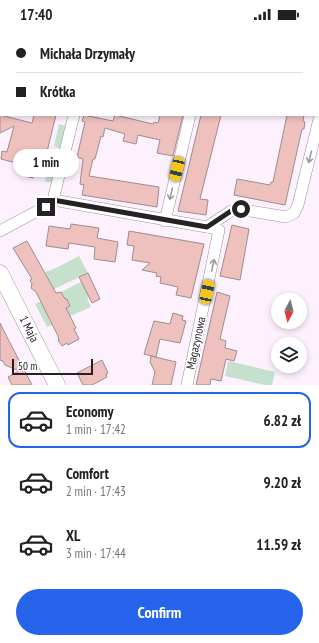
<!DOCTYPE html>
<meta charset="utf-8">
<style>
body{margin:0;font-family:"PT Sans Narrow",sans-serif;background:#f2f2f2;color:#202124;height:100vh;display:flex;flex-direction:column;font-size:15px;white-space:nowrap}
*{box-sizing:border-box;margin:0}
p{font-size:13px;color:#757577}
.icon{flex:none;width:22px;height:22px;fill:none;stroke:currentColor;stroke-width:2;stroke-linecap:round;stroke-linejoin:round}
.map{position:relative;height:357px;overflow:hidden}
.drawer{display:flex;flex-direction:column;background:#fff;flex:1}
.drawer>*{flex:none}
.guide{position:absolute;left:0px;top:0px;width:319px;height:88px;box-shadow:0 2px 6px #0003;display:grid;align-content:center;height:88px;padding:0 16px;background:#fff}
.needle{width:26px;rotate:187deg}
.fabs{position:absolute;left:271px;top:265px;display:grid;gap:8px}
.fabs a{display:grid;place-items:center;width:36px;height:36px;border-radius:50%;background:#fff;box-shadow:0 2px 6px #0003;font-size:20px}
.scale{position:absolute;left:12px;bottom:10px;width:81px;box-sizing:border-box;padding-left:4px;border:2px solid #252125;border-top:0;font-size:11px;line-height:14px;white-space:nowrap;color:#252125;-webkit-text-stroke:3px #fff;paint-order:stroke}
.end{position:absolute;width:18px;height:18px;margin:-9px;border:5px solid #252125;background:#fff;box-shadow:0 0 0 2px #fff}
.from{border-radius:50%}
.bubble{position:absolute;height:28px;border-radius:14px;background:#fff;box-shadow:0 2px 6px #0003;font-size:13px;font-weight:700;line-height:28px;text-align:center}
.car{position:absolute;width:12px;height:24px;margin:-12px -6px;border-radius:5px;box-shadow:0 0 3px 1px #0007;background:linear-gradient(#f5c518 24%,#345 0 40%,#f5c518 0 76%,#345 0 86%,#f5c518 0)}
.guide b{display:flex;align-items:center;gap:14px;height:38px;font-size:15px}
.guide b+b{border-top:1px solid #e0e0e0}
.guide i{width:10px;height:10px;background:#202124}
ul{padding:7px 0 0;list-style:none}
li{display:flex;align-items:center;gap:12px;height:56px;margin:0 8px 6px;padding:0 8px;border:2px solid transparent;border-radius:12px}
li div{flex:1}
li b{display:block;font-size:15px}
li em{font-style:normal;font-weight:700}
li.on{border-color:#2563eb}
li>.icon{width:36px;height:36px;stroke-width:1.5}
.primary-button{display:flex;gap:8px;margin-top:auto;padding:8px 16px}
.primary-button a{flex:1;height:46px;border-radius:24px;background:#2563eb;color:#fff;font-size:16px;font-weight:700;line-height:46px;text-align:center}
.status{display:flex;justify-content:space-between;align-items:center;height:28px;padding:0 20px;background:#fff;direction:ltr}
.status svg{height:11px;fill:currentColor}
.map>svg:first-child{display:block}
</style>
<div class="status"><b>17:40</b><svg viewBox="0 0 49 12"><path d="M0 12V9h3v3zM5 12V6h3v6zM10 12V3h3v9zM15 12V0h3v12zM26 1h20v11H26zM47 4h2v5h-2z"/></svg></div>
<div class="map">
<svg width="319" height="357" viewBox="0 0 319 357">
<rect width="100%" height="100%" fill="#fcf1fd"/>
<!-- green -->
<g fill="#c5e0cc">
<polygon points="59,96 66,98 60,120 54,118"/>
<polygon points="53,124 59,125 52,154 45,154"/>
<polygon points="79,228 88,245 54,261 45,244 56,240"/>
<polygon points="81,254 90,269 87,270 91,279 70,288 66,280 70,277 67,270 65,271 61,264"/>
<polygon points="41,273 52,297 47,299 35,276"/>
<polygon points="228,333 275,344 272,357 265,357 225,348"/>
</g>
<!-- building -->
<g fill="#eec1be" stroke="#9d8d8c">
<polygon points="0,87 32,95 34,87 56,87 41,148 34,146 33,150 24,148 25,144 23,144 26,132 20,136 1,131 2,123 7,124 14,98 0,105"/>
<polygon points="84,87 113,93 115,87 153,96 154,94 158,95 160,87 183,87 173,128 157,125 160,112 138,107 136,116 123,113 125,106 105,100 103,109 101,108 95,131 93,131 89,148 159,159 157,179 82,167 84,157 80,156 83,131 77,129 85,94 82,93"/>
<polygon points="201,87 221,87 200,171 208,172 206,187 178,183"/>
<polygon points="287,87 304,87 303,93 305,94 304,101 302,101 285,177 234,167 237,151 270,157 271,154 273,154"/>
<polygon points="71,196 99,200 97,210 118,214 115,234 94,231 95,219 69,215 68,221 46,218 49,198 70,201"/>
<polygon points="232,197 249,201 240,252 220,248"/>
<polygon points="129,203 204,216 191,270 176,267 178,259 160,255 161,249 156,248 157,245 142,242 150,235 132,232 134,218 127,217"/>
<polygon points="27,213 56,265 61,264 65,271 67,271 70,278 66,280 76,300 74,301 79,311 68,317 67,315 62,318 59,314 58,308 36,264 31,260 32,256 30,252 32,251 13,220"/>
<polygon points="88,245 100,271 92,275 79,249"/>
<polygon points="217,264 230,268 220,311 226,313 225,320 237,323 234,333 226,331 221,353 211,351 210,357 196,357"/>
<polygon points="173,285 183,288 182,292 186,293 180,315 160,311 156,329 144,326 154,293 170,296"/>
<polygon points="0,295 9,313 32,357 12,357 8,349 19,343 5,337 3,333 0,332"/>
<polygon points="151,328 176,334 171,357 152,357 155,344 150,334"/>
<polygon points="102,332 108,345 106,346 107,349 92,357 83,357 77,345"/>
</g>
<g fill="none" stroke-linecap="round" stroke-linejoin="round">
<defs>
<g id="lane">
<polyline points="42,1 42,0"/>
<polyline points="142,1 142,0"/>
<polyline points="275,1 275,0"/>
<polyline points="318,46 319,46"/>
</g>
<g id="street">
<polyline points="315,0 319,1"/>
<polyline points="96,1 96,0"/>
<polyline points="210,1 211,0"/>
<polyline points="53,172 207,199 219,202 187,357"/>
<polyline points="53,172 74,87"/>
<polyline points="165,193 190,87"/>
<polyline points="207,199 231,183 238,181 286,189 294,185 298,177 319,91"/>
<polyline points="0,203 45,179 53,172"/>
</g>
<polyline id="secondary" points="0,245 57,357"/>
</defs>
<!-- lane casing -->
<use href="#lane" stroke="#9c929d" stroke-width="6"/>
<!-- street casing -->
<use href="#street" stroke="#9c929d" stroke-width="12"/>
<!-- secondary casing -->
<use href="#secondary" stroke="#9c929d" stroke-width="17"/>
<!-- lane -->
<use href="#lane" stroke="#fff" stroke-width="5.5"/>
<!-- street -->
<use href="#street" stroke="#fff" stroke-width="11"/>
<!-- secondary -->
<use href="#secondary" stroke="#fff" stroke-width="16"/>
</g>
<!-- one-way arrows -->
<defs><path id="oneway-shaft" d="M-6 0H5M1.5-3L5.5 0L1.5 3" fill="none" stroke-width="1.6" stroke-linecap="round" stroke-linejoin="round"/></defs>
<g stroke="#9d9b9d">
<use href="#oneway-shaft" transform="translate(310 129) rotate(104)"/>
<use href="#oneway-shaft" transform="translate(171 166) rotate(103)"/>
<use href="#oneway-shaft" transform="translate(213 237) rotate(-78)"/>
</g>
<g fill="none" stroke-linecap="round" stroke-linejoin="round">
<!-- route -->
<polyline stroke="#252125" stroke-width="5" points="46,179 53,172 207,199 231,183 241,181"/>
</g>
<g text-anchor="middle" stroke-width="3" stroke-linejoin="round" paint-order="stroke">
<!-- street labels -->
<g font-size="12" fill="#252125" stroke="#fff">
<text transform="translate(29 301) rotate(63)" y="4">1 Maja</text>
<text transform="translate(196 315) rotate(-78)" y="4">Magazynowa</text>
</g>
</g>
</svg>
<div class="fabs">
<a><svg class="needle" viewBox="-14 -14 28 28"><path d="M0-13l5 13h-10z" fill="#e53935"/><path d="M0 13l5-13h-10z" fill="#757577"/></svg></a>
<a><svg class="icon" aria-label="layers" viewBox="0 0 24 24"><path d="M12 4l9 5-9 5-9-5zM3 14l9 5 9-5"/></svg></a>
</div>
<div class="scale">50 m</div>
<i class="end from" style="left:241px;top:181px"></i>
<i class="end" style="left:46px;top:179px"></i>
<div class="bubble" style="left:13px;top:121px;width:66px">1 min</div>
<i class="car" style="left:177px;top:141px;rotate:193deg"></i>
<i class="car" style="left:207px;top:264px;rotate:12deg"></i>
<div class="guide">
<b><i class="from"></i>Michała Drzymały</b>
<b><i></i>Krótka</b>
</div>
</div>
<section class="drawer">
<ul>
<li class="on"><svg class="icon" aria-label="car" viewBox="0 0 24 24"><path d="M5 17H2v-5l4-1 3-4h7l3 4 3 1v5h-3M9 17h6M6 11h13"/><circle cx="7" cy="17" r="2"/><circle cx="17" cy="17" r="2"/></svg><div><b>Economy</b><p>1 min · 17:42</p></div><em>6.82 zł</em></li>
<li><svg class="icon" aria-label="car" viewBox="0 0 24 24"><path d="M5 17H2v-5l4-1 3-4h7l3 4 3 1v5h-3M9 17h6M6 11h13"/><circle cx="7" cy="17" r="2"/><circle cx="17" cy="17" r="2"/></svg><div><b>Comfort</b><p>2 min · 17:43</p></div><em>9.20 zł</em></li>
<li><svg class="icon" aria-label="car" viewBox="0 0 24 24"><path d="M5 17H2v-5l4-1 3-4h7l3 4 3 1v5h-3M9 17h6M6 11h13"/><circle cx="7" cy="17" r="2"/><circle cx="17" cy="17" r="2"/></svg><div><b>XL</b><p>3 min · 17:44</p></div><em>11.59 zł</em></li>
</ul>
<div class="primary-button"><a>Confirm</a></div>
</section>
